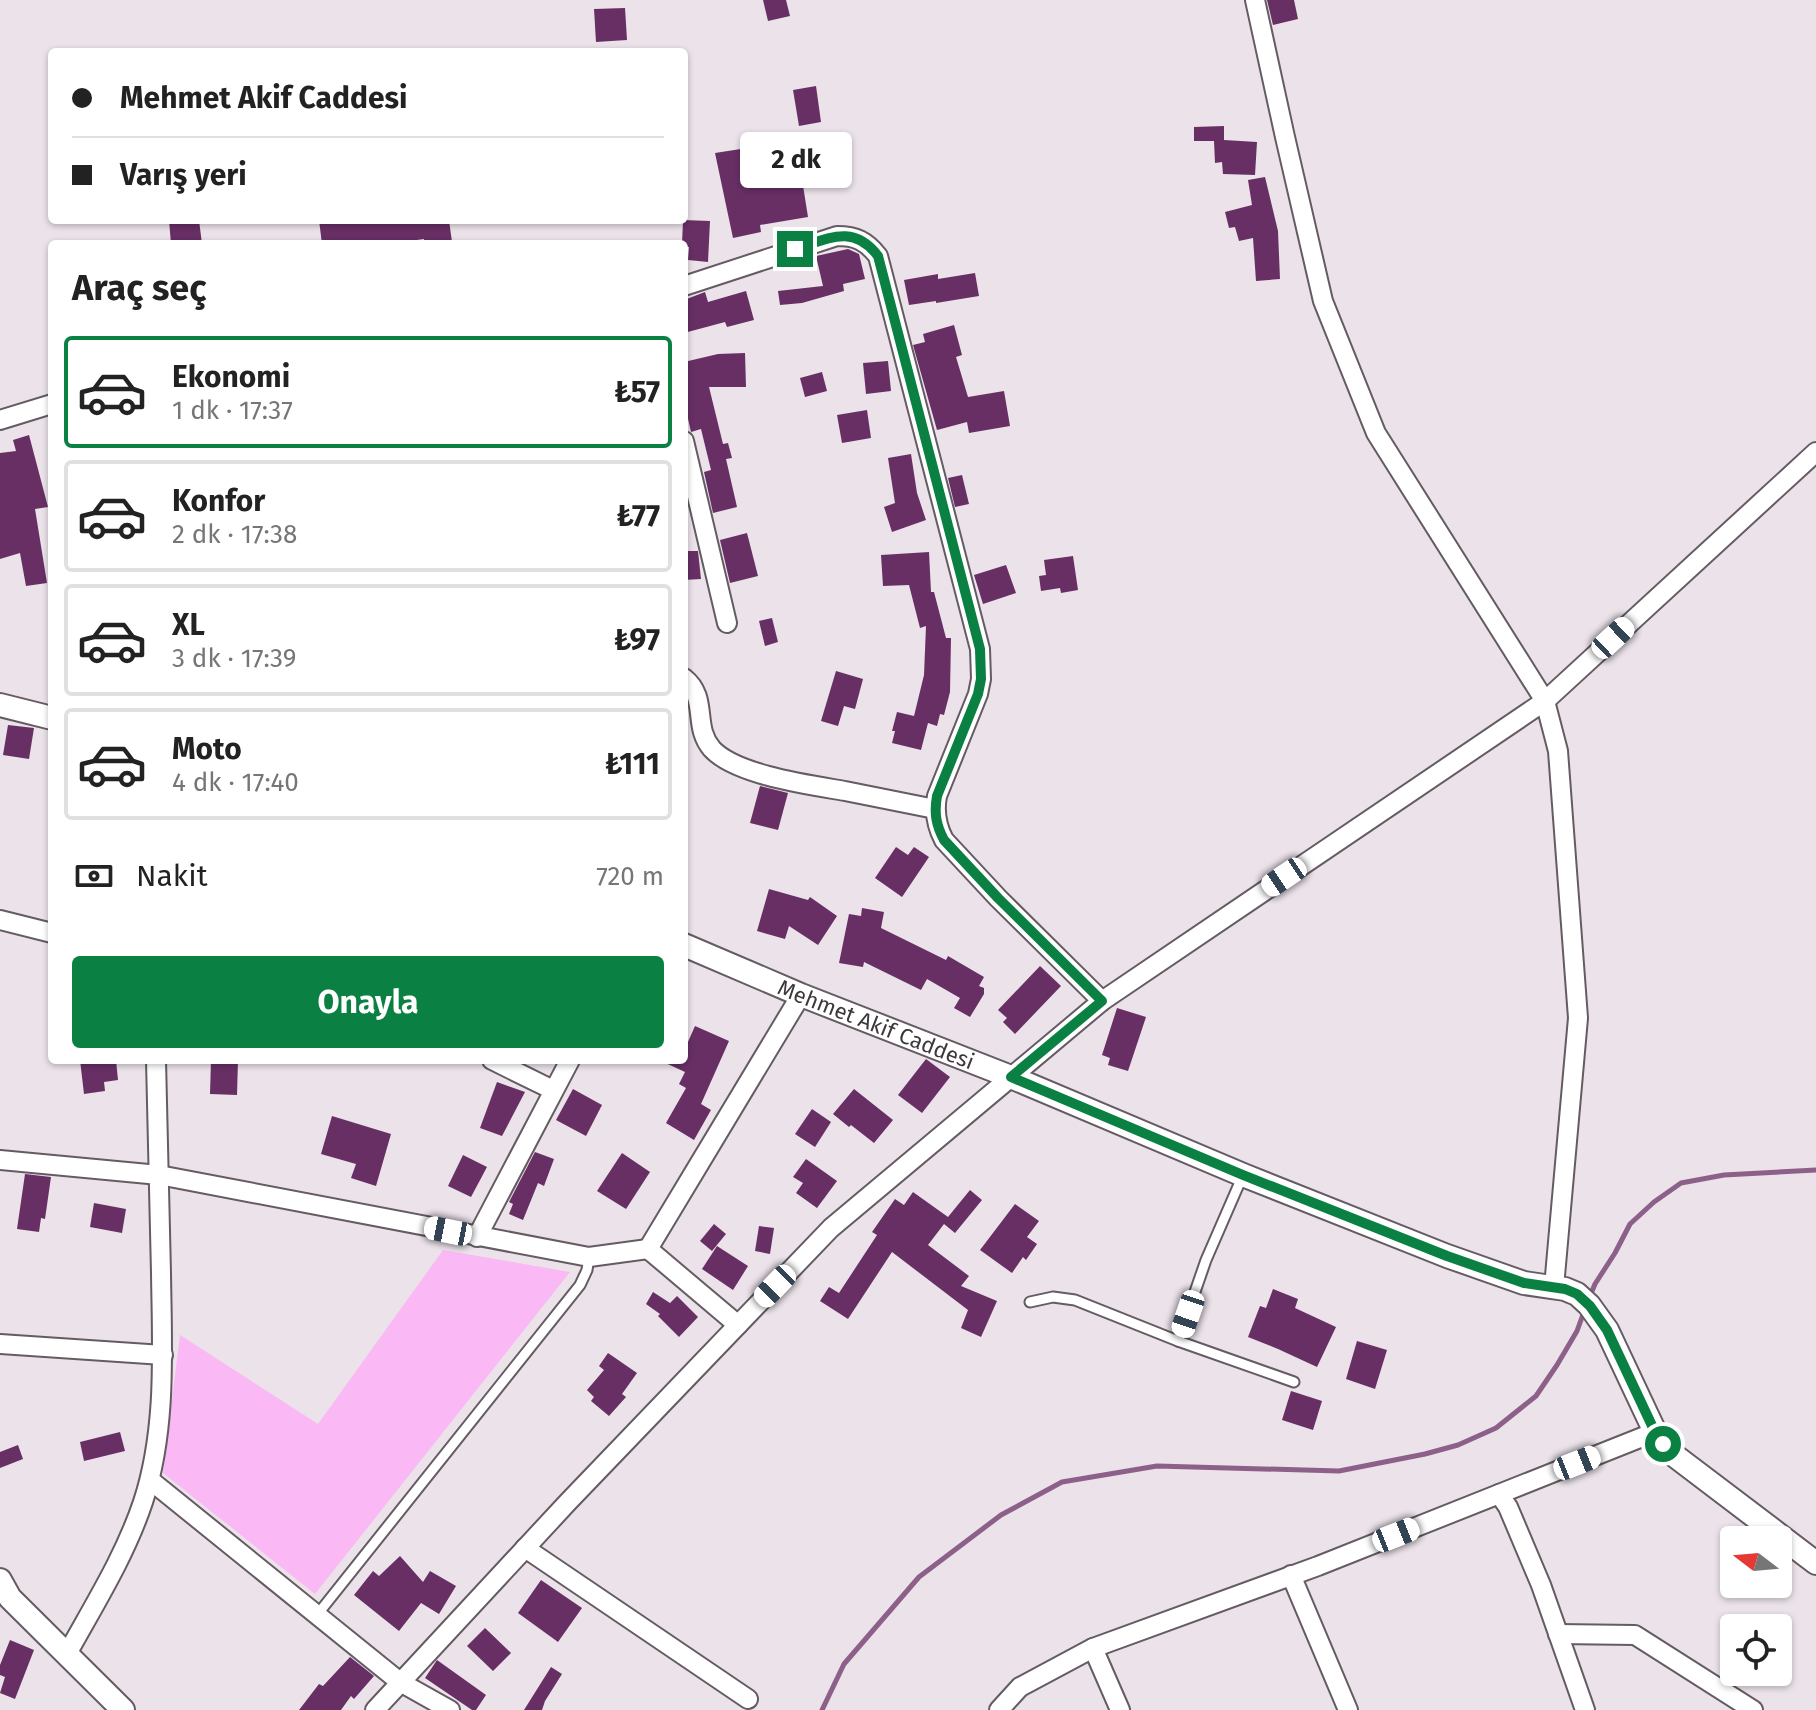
<!DOCTYPE html>
<html lang="tr">
<meta charset="utf-8">
<style>
body{margin:0;font-family:"Fira Sans",sans-serif;background:#f2f2f2;color:#222;height:100vh;display:flex;flex-direction:column;font-size:30px;white-space:nowrap}
*{box-sizing:border-box;margin:0}
p{font-size:26px;color:#767676}
.icon{flex:none;width:44px;height:44px;fill:none;stroke:currentColor;stroke-width:2;stroke-linecap:round;stroke-linejoin:round}
.map{position:relative;flex:1;overflow:hidden}
.side{position:absolute;left:48px;top:240px;width:640px;height:824px;display:flex;flex-direction:column;background:#fff;border-radius:8px;box-shadow:0 2px 6px #0004}
.side>*{flex:none}
.guide{position:absolute;left:48px;top:48px;width:640px;height:176px;border-radius:8px;box-shadow:0 2px 6px #0004;display:grid;align-content:center;height:176px;padding:0 24px;background:#fff}
.needle{width:52px;rotate:286deg}
.tools{position:absolute;left:1720px;top:1526px;display:grid;gap:16px}
.tools a{display:grid;place-items:center;width:72px;height:72px;border-radius:8px;background:#fff;box-shadow:0 2px 6px #0004;font-size:40px}
.end{position:absolute;width:36px;height:36px;margin:-18px;border:10px solid #0b8043;background:#fff;box-shadow:0 0 0 4px #fff}
.from{border-radius:50%}
.bubble{position:absolute;height:56px;border-radius:8px;background:#fff;box-shadow:0 2px 6px #0004;font-size:26px;font-weight:700;line-height:56px;text-align:center}
.car{position:absolute;width:24px;height:48px;margin:-24px -12px;border-radius:10px;box-shadow:0 0 6px 2px #0007;background:linear-gradient(#fff 24%,#345 0 40%,#fff 0 76%,#345 0 86%,#fff 0)}
.guide b{display:flex;align-items:center;gap:28px;height:76px;font-size:30px}
.guide b+b{border-top:2px solid #e0e0e0}
.guide i{width:20px;height:20px;background:#222}
ul{padding:0;list-style:none}
li{display:flex;align-items:center;gap:24px;height:112px;margin:0 16px 12px;padding:0 8px;border:4px solid #e0e0e0;border-radius:8px}
li div{flex:1}
li b{display:block;font-size:30px}
li em{font-style:normal;font-weight:700}
li.selected{border-color:#0b8043}
li>.icon{width:72px;height:72px;stroke-width:1.5}
h2{padding:0 24px;font-size:36px;line-height:96px}
.pay{display:flex;align-items:center;gap:20px;height:88px;padding:0 24px;font-size:30px}
.pay p{margin-inline-start:auto}
.primary-button{display:flex;gap:16px;margin-top:auto;padding:16px 24px}
.primary-button a{flex:1;height:92px;border-radius:8px;background:#0b8043;color:#fff;font-size:32px;font-weight:700;line-height:92px;text-align:center}
.map>svg:first-child{display:block}
</style>
<div class="map">
<svg width="1816" height="1710" viewBox="0 0 1816 1710">
<rect width="100%" height="100%" fill="#ebe2ea"/>
<!-- green -->
<polygon fill="#fab8f5" points="443,1250 570,1272 315,1594 163,1473 180,1335 318,1424"/>
<g fill="none" stroke-linecap="round" stroke-linejoin="round">
<!-- stream -->
<g stroke="#8c6089" stroke-width="5">
<polyline points="1590,1296 1595,1284 1615,1253 1630,1224 1654,1202 1681,1183 1724,1175 1816,1170"/>
<polyline points="822,1710 844,1664 919,1577 1001,1515 1062,1482 1157,1466 1339,1471 1425,1454 1458,1445 1496,1428 1536,1396 1557,1365 1577,1331 1585,1309"/>
</g>
</g>
<!-- building -->
<g fill="#682f65">
<polygon points="763,0 786,0 790,16 768,21"/>
<polygon points="1267,0 1294,0 1298,19 1273,25"/>
<polygon points="625,8 627,40 596,42 594,9"/>
<polygon points="816,86 821,122 799,126 793,90"/>
<polygon points="1224,126 1224,140 1257,142 1255,175 1223,174 1222,162 1215,163 1214,141 1194,141 1194,127"/>
<polygon points="747,148 749,161 798,154 808,217 760,225 761,232 733,238 715,153"/>
<polygon points="1265,177 1278,231 1280,279 1256,281 1253,238 1239,241 1235,227 1229,228 1225,212 1252,205 1248,180"/>
<polygon points="169,220 199,220 202,244 171,244"/>
<polygon points="319,220 353,220 353,223 375,220 449,220 452,242 424,244 424,239 388,244 322,244"/>
<polygon points="683,220 710,221 708,262 688,260 689,247 684,247 684,244 682,244"/>
<polygon points="848,249 859,254 865,279 843,284 844,291 802,303 780,305 778,291 823,286 816,256"/>
<polygon points="975,273 979,296 936,303 936,301 909,305 904,280 938,274 938,279"/>
<polygon points="746,291 754,320 727,327 725,322 684,333 684,300 705,292 708,302"/>
<polygon points="954,325 962,355 956,357 968,397 1004,391 1010,426 969,433 967,422 937,430 913,345 925,342 923,334"/>
<polygon points="745,353 746,387 709,387 723,444 728,443 732,458 726,459 737,507 713,513 704,472 711,470 701,429 691,432 684,401 684,362 718,354"/>
<polygon points="888,361 891,391 866,394 863,363"/>
<polygon points="822,372 827,391 805,397 800,378"/>
<polygon points="867,410 871,438 842,443 837,415"/>
<polygon points="29,435 48,507 35,509 47,583 26,586 20,553 0,559 0,453 16,451 13,440"/>
<polygon points="911,454 917,493 926,520 892,532 884,507 895,503 888,458"/>
<polygon points="962,475 969,504 955,507 948,478"/>
<polygon points="747,533 758,576 730,583 720,540"/>
<polygon points="684,551 698,551 701,579 684,580"/>
<polygon points="929,552 931,592 934,592 946,638 951,638 950,692 944,715 940,714 937,726 928,723 921,750 892,743 895,731 892,731 897,712 914,716 924,675 926,626 920,628 909,585 883,586 881,555"/>
<polygon points="1073,556 1078,590 1061,593 1060,588 1041,591 1039,576 1046,575 1044,560"/>
<polygon points="1006,565 1016,593 983,604 974,575"/>
<polygon points="772,618 778,642 765,646 759,621"/>
<polygon points="836,671 863,679 855,709 844,706 838,726 821,721"/>
<polygon points="8,725 34,728 29,759 3,755"/>
<polygon points="760,786 788,793 778,830 750,823"/>
<polygon points="896,847 908,855 914,847 929,857 902,897 875,878"/>
<polygon points="769,889 808,900 810,897 837,916 818,945 789,926 785,939 757,931"/>
<polygon points="862,908 884,912 881,928 946,960 948,956 984,977 979,986 984,988 984,994 970,1017 954,1008 960,998 927,979 921,990 864,962 863,967 839,963 849,914 861,916"/>
<polygon points="1040,966 1061,986 1015,1034 1003,1022 1007,1018 998,1010"/>
<polygon points="1117,1008 1146,1017 1128,1071 1108,1065 1110,1058 1102,1055"/>
<polygon points="695,1026 729,1041 701,1104 711,1110 694,1140 666,1123 686,1088 679,1084 685,1072 659,1060 684,1060 684,1051"/>
<polygon points="926,1059 950,1077 922,1113 898,1095"/>
<polygon points="80,1060 116,1060 118,1080 104,1082 105,1091 84,1094"/>
<polygon points="211,1060 238,1060 237,1095 210,1094"/>
<polygon points="497,1082 525,1092 502,1136 480,1128"/>
<polygon points="573,1089 602,1105 586,1136 556,1120"/>
<polygon points="854,1089 893,1120 874,1143 851,1125 849,1127 833,1114"/>
<polygon points="812,1109 831,1122 815,1147 795,1134"/>
<polygon points="332,1116 391,1134 376,1186 351,1178 356,1164 321,1154"/>
<polygon points="535,1152 554,1159 544,1186 538,1183 523,1220 509,1214 513,1204 509,1202"/>
<polygon points="622,1153 650,1172 626,1209 597,1191"/>
<polygon points="463,1155 487,1167 471,1197 448,1186"/>
<polygon points="806,1159 837,1181 817,1208 796,1193 803,1183 793,1177"/>
<polygon points="25,1174 51,1177 45,1219 41,1218 39,1232 17,1229"/>
<polygon points="970,1190 982,1200 955,1233 944,1224 928,1245 969,1276 961,1286 997,1301 981,1337 961,1328 968,1310 892,1252 848,1319 820,1301 829,1287 839,1293 877,1235 872,1232 895,1199 904,1205 913,1192 948,1217"/>
<polygon points="94,1203 126,1209 122,1233 90,1227"/>
<polygon points="1015,1204 1039,1221 1027,1237 1037,1244 1026,1260 1023,1257 1012,1273 980,1250"/>
<polygon points="714,1224 726,1234 712,1251 700,1241"/>
<polygon points="759,1226 774,1228 770,1254 755,1251"/>
<polygon points="717,1246 748,1266 733,1290 702,1269"/>
<polygon points="1273,1289 1298,1299 1295,1308 1336,1327 1317,1367 1278,1349 1248,1337 1260,1306 1266,1308"/>
<polygon points="653,1292 670,1303 677,1296 698,1317 679,1337 658,1316 660,1314 646,1304"/>
<polygon points="1357,1341 1387,1350 1375,1389 1346,1379"/>
<polygon points="608,1353 637,1373 622,1394 626,1397 609,1416 591,1401 594,1397 587,1390 604,1370 599,1366"/>
<polygon points="1291,1391 1322,1401 1313,1430 1282,1420"/>
<polygon points="120,1432 125,1451 84,1461 80,1442"/>
<polygon points="18,1445 23,1459 0,1468 0,1452"/>
<polygon points="400,1556 423,1582 430,1571 456,1586 439,1614 421,1603 399,1631 354,1595 373,1571 379,1576"/>
<polygon points="541,1580 582,1608 558,1642 518,1613"/>
<polygon points="485,1628 511,1653 493,1671 467,1646"/>
<polygon points="10,1640 34,1650 15,1699 0,1693 5,1677 0,1675 0,1665"/>
<polygon points="350,1657 374,1676 354,1699 351,1696 341,1710 299,1710 319,1684 323,1686"/>
<polygon points="437,1660 486,1695 476,1710 472,1710 425,1678"/>
<polygon points="551,1667 562,1674 545,1701 542,1710 524,1710"/>
</g>
<g fill="none" stroke-linecap="round" stroke-linejoin="round">
<defs>
<g id="service">
<polyline points="1030,1302 1053,1297 1075,1300 1178,1341 1294,1382"/>
<polyline points="1178,1341 1206,1260 1243,1175"/>
<polyline points="317,1615 580,1285 587,1270 589,1257"/>
</g>
<g id="minor">
<polyline points="1255,0 1285,137 1323,301 1376,433 1545,701 1558,751 1578,1018 1554,1287"/>
<path d="M684 286 837 236C856 236 866 241 878 256L980 649 981 679 978 694 937 796C934 812 936 825 944 840L998 898 1102 1001"/>
<polyline points="0,420 52,404"/>
<polyline points="684,441 727,623"/>
<path d="M684 678C709 698 692 726 712 749 736 775 810 785 845 791 875 797 905 803 935 809"/>
<polyline points="0,920 52,933"/>
<polyline points="492,1060 553,1090"/>
<polyline points="0,1160 159,1175 589,1257 648,1249"/>
<polyline points="477,1237 570,1060"/>
<polyline points="738,1325 648,1249 801,995"/>
<polyline points="0,1344 163,1355"/>
<polyline points="150,1480 400,1682 450,1710"/>
<polyline points="1499,1494 1508,1507 1541,1585 1585,1710"/>
<polyline points="525,1548 748,1699"/>
<polyline points="1291,1575 1348,1710"/>
<polyline points="1558,1634 1635,1635 1753,1710"/>
<polyline points="1093,1648 1120,1710"/>
<path d="M67 1654C94 1605 125 1556 143 1502 167 1429 162 1349 161 1273 159 1202 158 1131 156 1060"/>
<polyline points="375,1710 568,1502 831,1228 1102,1001 1545,701 1816,452"/>
<polyline points="999,1710 1020,1687 1093,1648 1318,1566 1655,1432"/>
</g>
<g id="tertiary">
<polyline points="0,705 52,718"/>
<path id="s1" d="M684 945 801 995 1011 1077 1243 1175 1447 1256 1524 1283 1565 1289 1577 1294 1589 1305 1607 1330 1655 1432 1663 1444 1675 1456 1816 1563"/>
<polyline points="0,1580 10,1598 123,1710"/>
</g>
</defs>
<!-- service casing -->
<use href="#service" stroke="#645b63" stroke-width="13"/>
<!-- minor casing -->
<use href="#minor" stroke="#645b63" stroke-width="22"/>
<!-- tertiary casing -->
<use href="#tertiary" stroke="#645b63" stroke-width="26"/>
<!-- service -->
<use href="#service" stroke="#fff" stroke-width="9"/>
<!-- minor -->
<use href="#minor" stroke="#fff" stroke-width="18"/>
<!-- tertiary -->
<use href="#tertiary" stroke="#fff" stroke-width="22"/>
</g>
<g fill="none" stroke-linecap="round" stroke-linejoin="round">
<!-- route -->
<path stroke="#0b8043" stroke-width="10" d="M795 249C828 239 853 223 878 256L980 649 981 679 978 694 937 796C934 813 936 825 944 840L998 898 1102 1001 1011 1077 1243 1175 1447 1256 1524 1283 1565 1289 1577 1294 1590 1306 1607 1330 1655 1432 1663 1444"/>
</g>
<g text-anchor="middle" stroke-width="8" stroke-linejoin="round" paint-order="stroke">
<!-- street labels -->
<g font-size="22" fill="#3c383b" stroke="#f9eff8">
<text dy="8" stroke="none"><textPath href="#s1" startOffset="208">Mehmet Akif Caddesi</textPath></text>
</g>
</g>
</svg>
<div class="tools">
<a><svg class="needle" viewBox="-14 -14 28 28"><path d="M0-13l5 13h-10z" fill="#e53935"/><path d="M0 13l5-13h-10z" fill="#767676"/></svg></a>
<a><svg class="icon" aria-label="locate" viewBox="0 0 24 24"><circle cx="12" cy="12" r="6"/><path d="M12 2v4M12 18v4M2 12h4M18 12h4"/></svg></a>
</div>
<i class="end from" style="left:1663px;top:1444px"></i>
<i class="end" style="left:795px;top:249px"></i>
<div class="bubble" style="left:740px;top:132px;width:112px">2 dk</div>
<i class="car" style="left:1613px;top:638px;rotate:47deg"></i>
<i class="car" style="left:1284px;top:877px;rotate:236deg"></i>
<i class="car" style="left:448px;top:1231px;rotate:281deg"></i>
<i class="car" style="left:775px;top:1286px;rotate:224deg"></i>
<i class="car" style="left:1188px;top:1314px;rotate:199deg"></i>
<i class="car" style="left:1577px;top:1463px;rotate:68deg"></i>
<i class="car" style="left:1396px;top:1535px;rotate:68deg"></i>
<div class="guide">
<b><i class="from"></i>Mehmet Akif Caddesi</b>
<b><i></i>Varış yeri</b>
</div>
<section class="side">
<h2>Araç seç</h2>
<ul>
<li class="selected"><svg class="icon" aria-label="car" viewBox="0 0 24 24"><path d="M5 17H2v-5l4-1 3-4h7l3 4 3 1v5h-3M9 17h6M6 11h13"/><circle cx="7" cy="17" r="2"/><circle cx="17" cy="17" r="2"/></svg><div><b>Ekonomi</b><p>1 dk · 17:37</p></div><em>₺57</em></li>
<li><svg class="icon" aria-label="car" viewBox="0 0 24 24"><path d="M5 17H2v-5l4-1 3-4h7l3 4 3 1v5h-3M9 17h6M6 11h13"/><circle cx="7" cy="17" r="2"/><circle cx="17" cy="17" r="2"/></svg><div><b>Konfor</b><p>2 dk · 17:38</p></div><em>₺77</em></li>
<li><svg class="icon" aria-label="car" viewBox="0 0 24 24"><path d="M5 17H2v-5l4-1 3-4h7l3 4 3 1v5h-3M9 17h6M6 11h13"/><circle cx="7" cy="17" r="2"/><circle cx="17" cy="17" r="2"/></svg><div><b>XL</b><p>3 dk · 17:39</p></div><em>₺97</em></li>
<li><svg class="icon" aria-label="car" viewBox="0 0 24 24"><path d="M5 17H2v-5l4-1 3-4h7l3 4 3 1v5h-3M9 17h6M6 11h13"/><circle cx="7" cy="17" r="2"/><circle cx="17" cy="17" r="2"/></svg><div><b>Moto</b><p>4 dk · 17:40</p></div><em>₺111</em></li>
</ul>
<div class="pay"><svg class="icon" aria-label="cash" viewBox="0 0 24 24"><path d="M3 7h18v10H3z"/><circle cx="12" cy="12" r="2"/></svg>Nakit<p>720 m</p></div>
<div class="primary-button"><a>Onayla</a></div>
</section>
</div>
